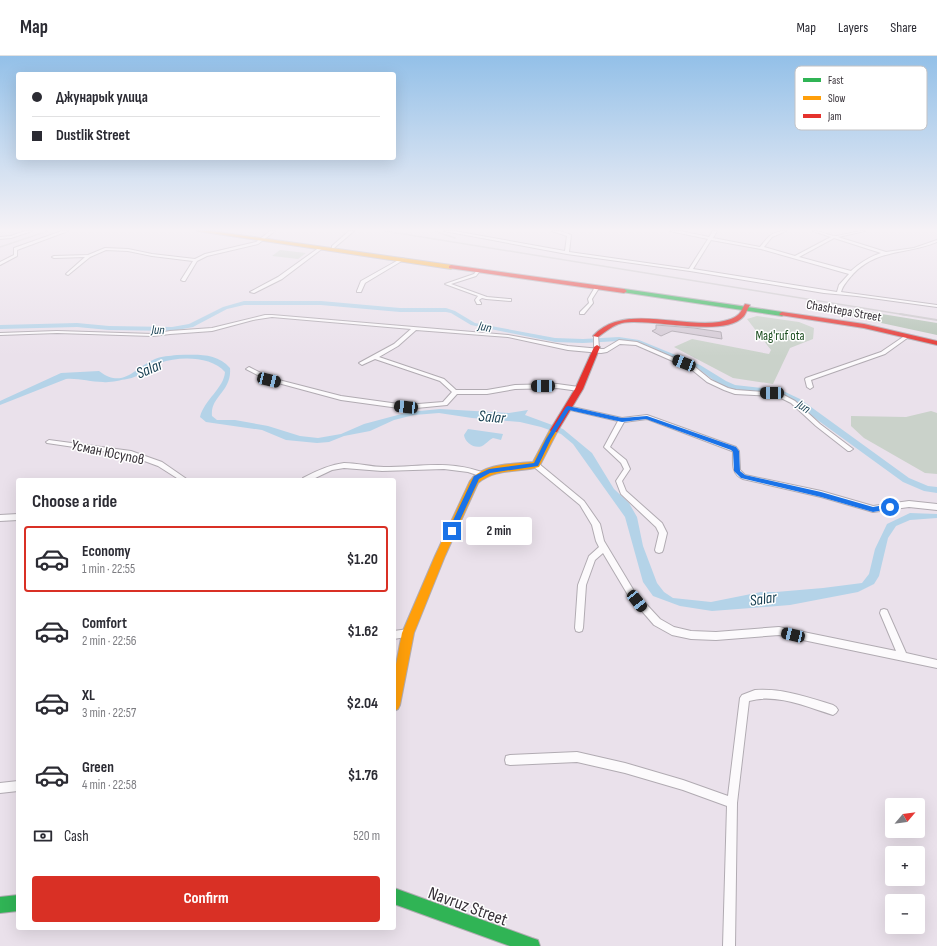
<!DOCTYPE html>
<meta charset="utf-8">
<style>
body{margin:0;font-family:"Sofia Sans Condensed",sans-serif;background:#f2f2f3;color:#2b2b33;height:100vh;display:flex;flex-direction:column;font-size:15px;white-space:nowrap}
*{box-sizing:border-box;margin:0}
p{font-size:13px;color:#7c7c81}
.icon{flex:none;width:22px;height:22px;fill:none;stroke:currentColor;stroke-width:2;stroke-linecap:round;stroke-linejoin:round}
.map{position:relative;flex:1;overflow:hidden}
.sheet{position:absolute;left:16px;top:422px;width:380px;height:452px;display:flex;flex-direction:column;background:#fff;border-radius:4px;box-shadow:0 4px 16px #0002}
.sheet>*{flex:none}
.guide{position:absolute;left:16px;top:16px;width:380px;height:88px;border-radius:4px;box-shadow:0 4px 16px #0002;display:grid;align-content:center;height:88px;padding:0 16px;background:#fff}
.needle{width:26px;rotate:61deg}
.controls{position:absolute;left:885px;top:742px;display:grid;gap:8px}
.controls a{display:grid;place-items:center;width:40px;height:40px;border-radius:4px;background:#fff;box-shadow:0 4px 16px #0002;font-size:20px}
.end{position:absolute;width:18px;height:18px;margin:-9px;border:5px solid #1a73e8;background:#fff;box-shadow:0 0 0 2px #fff}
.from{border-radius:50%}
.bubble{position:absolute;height:28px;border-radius:4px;background:#fff;box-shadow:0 4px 16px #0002;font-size:13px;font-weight:700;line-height:28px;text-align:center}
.car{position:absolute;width:12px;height:24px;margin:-12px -6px;border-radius:5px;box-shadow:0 0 3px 1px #0007;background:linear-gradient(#222 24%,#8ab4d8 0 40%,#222 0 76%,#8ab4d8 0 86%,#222 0)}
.guide b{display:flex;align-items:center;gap:14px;height:38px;font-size:15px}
.guide b+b{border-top:1px solid #e1e1e2}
.guide i{width:10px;height:10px;background:#2b2b33}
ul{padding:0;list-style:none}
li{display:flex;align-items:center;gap:12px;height:66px;margin:0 8px 6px;padding:0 8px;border:2px solid transparent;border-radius:4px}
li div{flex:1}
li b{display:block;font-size:15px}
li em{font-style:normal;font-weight:700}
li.selected{border-color:#d93025}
li>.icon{width:36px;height:36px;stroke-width:1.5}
h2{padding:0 16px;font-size:18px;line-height:48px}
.pay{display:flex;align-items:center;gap:10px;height:44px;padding:0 16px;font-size:15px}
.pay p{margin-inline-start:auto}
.primary-button{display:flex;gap:8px;margin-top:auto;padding:8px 16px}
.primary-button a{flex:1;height:46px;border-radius:4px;background:#d93025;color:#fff;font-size:16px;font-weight:700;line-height:46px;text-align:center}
header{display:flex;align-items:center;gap:24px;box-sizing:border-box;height:56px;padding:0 20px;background:#fff;border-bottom:1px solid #e1e1e2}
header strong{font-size:19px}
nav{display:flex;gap:22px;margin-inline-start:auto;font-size:14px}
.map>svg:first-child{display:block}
</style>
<header>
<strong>Map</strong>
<nav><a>Map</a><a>Layers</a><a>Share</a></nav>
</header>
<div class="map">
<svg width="937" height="890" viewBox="0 0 937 890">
<rect width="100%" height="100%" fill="#eae1eb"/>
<!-- green -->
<g fill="#cad2ca">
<polygon points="280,194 306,197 298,203 272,200"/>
<polygon points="757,260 799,266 814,272 813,283 790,292 773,328 733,322 674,291 692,283 769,298 771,294 747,263"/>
<polygon points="931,355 937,357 937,418 925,417 864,382 851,370 851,360 906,361"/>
</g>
<!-- forest -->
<polygon fill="#b4c3b5" points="833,250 937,267 937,279 835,257"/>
<!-- water -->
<g fill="#b4d3e8">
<path d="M177 299C196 299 216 296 230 312 232 336 210 340 212 360L217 364H235L268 370 300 380 318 382 341 378 364 368 409 356 440 353 509 357 528 354 525 359 563 373 592 397 614 433 629 447 637 461 643 490 657 527 664 536 673 542 711 546 761 536H776L823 532 862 527 869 518 875 493 887 468 910 457 937 458V462L910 464 896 470 888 482 879 520 874 528 858 536 790 549 712 555 680 550 653 540 643 526 625 461 573 388 561 378 541 371 520 366 472 362 439 357 414 359 394 364 370 375 344 380 329 386 317 387 286 384 262 374 206 366 200 361C204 344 224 332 225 316 211 300 179 300 160 307 149 311 140 321 127 323 120 324 110 327 103 326 90 326 78 322 66 323L0 349V345L61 317 99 315C124 334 135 311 155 303 162 300 169 300 177 299Z"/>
<path d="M468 373 503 378 501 384 493 382C489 384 488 386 485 388 478 395 465 388 464 379Z"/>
</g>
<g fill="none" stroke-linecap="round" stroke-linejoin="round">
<!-- canal -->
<polygon fill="#b4d3e8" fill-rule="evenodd" points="244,245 321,245 400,252 446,252 455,255 475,267 555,282 583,283 619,281 639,284 700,309 726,325 735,329 781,334 800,343 909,422 928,430 937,431 937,437 924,435 903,426 794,347 779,338 734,333 720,329 696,311 638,288 619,285 583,287 555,286 471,269 451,257 446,256 400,256 321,249 244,249 227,253 193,271 172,275 109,274 77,271 0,273 0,269 77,267 109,270 172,271 189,268 223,251"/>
</g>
<!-- building -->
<polygon fill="#d4cad5" stroke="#afa8b0" points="656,269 694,272 721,276 722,283 672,275 661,280 652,275 656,273"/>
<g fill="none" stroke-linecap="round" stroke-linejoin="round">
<defs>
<g id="street">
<polygon points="25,175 32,175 11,182 0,183 0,181 11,180"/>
<polygon points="62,175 68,175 17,194 17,200 0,209 0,206 14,199 14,192"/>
<polygon points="270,175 275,175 258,188 207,200 197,205 185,225 183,225 181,224 193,205 152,200 128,195 106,194 90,201 68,219 66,218 67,217 85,201 54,202 52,201 54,200 88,199 105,192 128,193 152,198 195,203 205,198 256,186"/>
<polygon points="349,175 354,175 334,192 332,192 332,190"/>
<path d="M444 175H454L565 195 567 180 552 175H560L571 179 569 196 689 213 708 183 670 175H680L709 181 713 175H717L713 182 760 191C768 181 772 175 786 175L772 181 764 191 795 200 831 181 813 175C821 175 829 180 836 180 845 179 855 175 865 175L838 181 886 196 914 192 937 184V186C906 199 878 192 853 218 848 224 843 229 841 236L937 249V251L857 240 824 237 690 215 567 198ZM834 182 881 197C869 201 860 207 851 215L799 201ZM711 184 761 193 849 218 839 229 837 236 693 213Z"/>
<polygon points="320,191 323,192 282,223 254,237 250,236 278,221"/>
<polygon points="402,202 405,203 365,227 361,236 357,236 357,235 361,225"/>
<polygon points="477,214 480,215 476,220 451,228 487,241 509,243 511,243 511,245 486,243 482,242 479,244 481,247 481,248 477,248 475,244 478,240 445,228 474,218"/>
<polygon points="595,231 599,232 592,243 593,247 584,258 580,258 580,256 589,247 588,243"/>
<polygon points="265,259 272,259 508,279 568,290 601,293 604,293 619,284 637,286 695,311 711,324 728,332 736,334 780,337 795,345 820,368 853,393 850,395 848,395 816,370 791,347 777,340 735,338 724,334 707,326 691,313 636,289 620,288 607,296 601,297 568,294 508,281 416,274 398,290 379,301 444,323 456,334 487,334 515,329 557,328 579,331 582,333 579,335 557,332 515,333 487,338 457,338 447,349 406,353 341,344 267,324 246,313 249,311 271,322 341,340 406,349 443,346 452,336 440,325 375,303 364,308 362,309 359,307 394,288 411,273 272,261 253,264 212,275 170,278 153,280 57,277 0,279 0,277 57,275 153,278 170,275 212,272"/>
<polygon points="594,279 598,280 599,292 594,291"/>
<polygon points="906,279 910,280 885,298 811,324 813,331 810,333 807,331 805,323 806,322 881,296"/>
<path d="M568 350 622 362 647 359 736 391 739 395 740 414 745 419 821 435 873 450 909 445 937 448V454L909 451 873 456 821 441 743 423C731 418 733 407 733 396L732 395 647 363 624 366 610 391 626 404 630 413 622 425 626 435 662 467 667 477 663 494 662 496 659 497 656 496 655 494 659 477 656 471 621 438 616 425 624 413 621 407 604 391 618 365 566 353V351Z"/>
<polygon points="49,384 131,395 162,406 188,424 180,424 158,410 128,399 47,387 46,386"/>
<path d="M344 407C358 407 371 411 384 411 420 411 447 404 482 416L483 418 480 420 468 416 444 413 382 415 344 412 332 414 311 424H302L303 422C316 415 329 409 344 407Z"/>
<polygon points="534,407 538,407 584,445 600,468 604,485 634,535 660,563 674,571 691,575 716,576 779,571 896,595 880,557 881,554 884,553 887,554 906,597 937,604 937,612 779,579 716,584 691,583 672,579 654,569 628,539 603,497 595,504 586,529 583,572 582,575 579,576 576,575 575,572 578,529 589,500 599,491 596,485 592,469 580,449 534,411 533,409"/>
<polygon points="18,458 18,464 0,465 0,459"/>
<polygon points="408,573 411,574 412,577 411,580 394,583 394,575"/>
<path d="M755 634C782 632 807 641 833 649L836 651 838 654 836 657 833 659C807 651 776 637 749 645L737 747 735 890H723L727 750 683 734 625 717 577 706 510 709 506 708 505 704 506 700 510 699 577 696 625 707 683 724 728 740 740 642 742 639Z"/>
<polygon points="18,725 18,735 0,737 0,727"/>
</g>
<g id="fast">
<polygon points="624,233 782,256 785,258 782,260 622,236 621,235"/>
<polygon points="394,832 532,882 538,884 540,890 510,890 394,848"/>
<polygon points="18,839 18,855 0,857 0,841"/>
</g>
<g id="slow">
<polygon points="197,175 211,175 451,209 454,211 451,213"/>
<path d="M554 371 558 374 539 411C517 417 496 412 478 427L445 500 414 577 400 649 398 653 394 655V619L402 577 435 500 470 425C482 407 514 408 533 406L550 374Z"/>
</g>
<g id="jam">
<polygon points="451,209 624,233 627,235 624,237 449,212 449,210"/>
<path d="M745 248 750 249C748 252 746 257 744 260 725 283 649 261 622 267 613 269 605 276 598 281L593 280C623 247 680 272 719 266 725 265 734 263 739 258 741 256 743 251 745 248Z"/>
<polygon points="782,256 864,268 937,285 937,289 864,272 780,259 779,258"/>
<polygon points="597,289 600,291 583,333 557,376 551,376 550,374 575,333 594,291"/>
</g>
</defs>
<!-- street casing -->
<use href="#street" stroke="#b1abb2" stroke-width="2"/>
<!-- fast casing -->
<use href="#fast" stroke="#b1abb2" stroke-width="2"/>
<!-- slow casing -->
<use href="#slow" stroke="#b1abb2" stroke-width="2"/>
<!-- jam casing -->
<use href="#jam" stroke="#b1abb2" stroke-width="2"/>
<!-- street -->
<use href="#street" fill="#fcfafc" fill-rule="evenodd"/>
<!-- fast -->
<use href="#fast" fill="#30b455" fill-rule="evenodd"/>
<!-- slow -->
<use href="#slow" fill="#ff9f0a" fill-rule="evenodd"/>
<!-- jam -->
<use href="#jam" fill="#e5322d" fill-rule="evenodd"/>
<!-- rail-far1 -->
<g stroke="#cac7ca" stroke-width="1.5">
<polyline points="385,175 906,259"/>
<polyline points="434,175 455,182"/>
<polyline points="0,191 48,175"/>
</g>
<!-- rail -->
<polyline stroke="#cac7ca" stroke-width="2" points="900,258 937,264"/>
</g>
<!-- sky -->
<linearGradient id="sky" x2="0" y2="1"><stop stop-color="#93c0e8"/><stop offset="0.58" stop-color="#f6f2f6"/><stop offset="1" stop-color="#f6f2f6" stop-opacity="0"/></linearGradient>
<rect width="937" height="300" fill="url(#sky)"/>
<!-- route -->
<polygon fill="#1a73e8" points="568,350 622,362 647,360 736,391 739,395 740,415 745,419 821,436 873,451 890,448 893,451 890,453 873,456 821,441 741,422 734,415 733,396 731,394 646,363 622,366 569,354 551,383 538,410 490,417 479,423 454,477 449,477 448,475 474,420 489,413 534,407 546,383 566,351"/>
<g text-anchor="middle" stroke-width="3" stroke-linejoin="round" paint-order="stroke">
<!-- far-street labels -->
<g font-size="13" fill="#383239" stroke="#fff">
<text transform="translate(844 254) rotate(10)" y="5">Chashtepa Street</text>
</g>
<!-- far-water labels -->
<g font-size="13" font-style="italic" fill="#173f52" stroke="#fff">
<text transform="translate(485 270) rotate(12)" y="5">Jun</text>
<text transform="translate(158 273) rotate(2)" y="5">Jun</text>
<text transform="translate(804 350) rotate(34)" y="5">Jun</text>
</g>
<!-- far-park labels -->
<g font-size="13" fill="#1a4c1e" stroke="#fff">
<text x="780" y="284">Mag'ruf ota</text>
</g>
<!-- street labels -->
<g font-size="15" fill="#383239" stroke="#fff">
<text transform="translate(108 396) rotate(12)" y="5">Усман Юсупов</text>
</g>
<!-- water labels -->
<g font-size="16" font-style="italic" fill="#173f52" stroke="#fff">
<text transform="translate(149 312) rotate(-23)" y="6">Salar</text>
<text transform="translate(492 360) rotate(5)" y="6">Salar</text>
<text transform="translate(763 542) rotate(-8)" y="6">Salar</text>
</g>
<!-- near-street labels -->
<g font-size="18" fill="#383239" stroke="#fff">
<text transform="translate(468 850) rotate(20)" y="6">Navruz Street</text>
</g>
</g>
<!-- legend -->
<rect x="795" y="10" width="132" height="64" rx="6" fill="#fff" stroke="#c3c2c4" stroke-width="1"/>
<rect x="803" y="22" width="18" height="4" fill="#30b455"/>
<rect x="803" y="40" width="18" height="4" fill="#ff9f0a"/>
<rect x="803" y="58" width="18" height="4" fill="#e5322d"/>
<g font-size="11" fill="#383239">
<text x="828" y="28">Fast</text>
<text x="828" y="46">Slow</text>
<text x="828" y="64">Jam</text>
</g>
</svg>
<div class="controls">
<a><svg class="needle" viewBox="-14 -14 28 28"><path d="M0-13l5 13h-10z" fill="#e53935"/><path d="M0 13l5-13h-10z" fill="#7c7c81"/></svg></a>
<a>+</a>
<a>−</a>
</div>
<i class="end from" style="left:890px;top:451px"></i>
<i class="end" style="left:452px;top:475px"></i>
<div class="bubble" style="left:466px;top:461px;width:66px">2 min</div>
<i class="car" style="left:684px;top:307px;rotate:291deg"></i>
<i class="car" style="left:269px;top:324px;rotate:104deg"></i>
<i class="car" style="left:543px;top:330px;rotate:269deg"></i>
<i class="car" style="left:772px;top:337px;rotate:271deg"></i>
<i class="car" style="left:406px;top:351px;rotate:276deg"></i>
<i class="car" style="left:637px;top:545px;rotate:142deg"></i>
<i class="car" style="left:793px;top:579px;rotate:283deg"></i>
<div class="guide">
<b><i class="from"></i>Джунарык улица</b>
<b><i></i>Dustlik Street</b>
</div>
<section class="sheet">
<h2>Choose a ride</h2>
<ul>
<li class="selected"><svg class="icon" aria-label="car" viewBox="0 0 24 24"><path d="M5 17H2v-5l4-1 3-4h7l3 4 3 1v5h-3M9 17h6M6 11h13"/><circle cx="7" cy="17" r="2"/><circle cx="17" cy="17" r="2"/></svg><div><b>Economy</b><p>1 min · 22:55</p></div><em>$1.20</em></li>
<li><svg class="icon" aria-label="car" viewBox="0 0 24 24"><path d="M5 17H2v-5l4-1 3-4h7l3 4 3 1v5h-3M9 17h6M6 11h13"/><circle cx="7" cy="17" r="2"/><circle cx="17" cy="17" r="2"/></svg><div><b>Comfort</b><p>2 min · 22:56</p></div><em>$1.62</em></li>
<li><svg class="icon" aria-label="car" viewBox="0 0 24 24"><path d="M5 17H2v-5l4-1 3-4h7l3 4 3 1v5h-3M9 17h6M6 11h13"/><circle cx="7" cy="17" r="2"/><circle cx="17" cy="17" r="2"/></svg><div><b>XL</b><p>3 min · 22:57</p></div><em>$2.04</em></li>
<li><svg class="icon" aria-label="car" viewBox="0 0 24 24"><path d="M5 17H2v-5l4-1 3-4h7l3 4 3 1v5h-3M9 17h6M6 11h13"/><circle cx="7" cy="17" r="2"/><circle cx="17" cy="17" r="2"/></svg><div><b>Green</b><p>4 min · 22:58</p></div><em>$1.76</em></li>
</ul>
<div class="pay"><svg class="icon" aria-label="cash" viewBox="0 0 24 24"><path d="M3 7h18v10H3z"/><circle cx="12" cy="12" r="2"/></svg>Cash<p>520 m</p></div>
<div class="primary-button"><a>Confirm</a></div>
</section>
</div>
